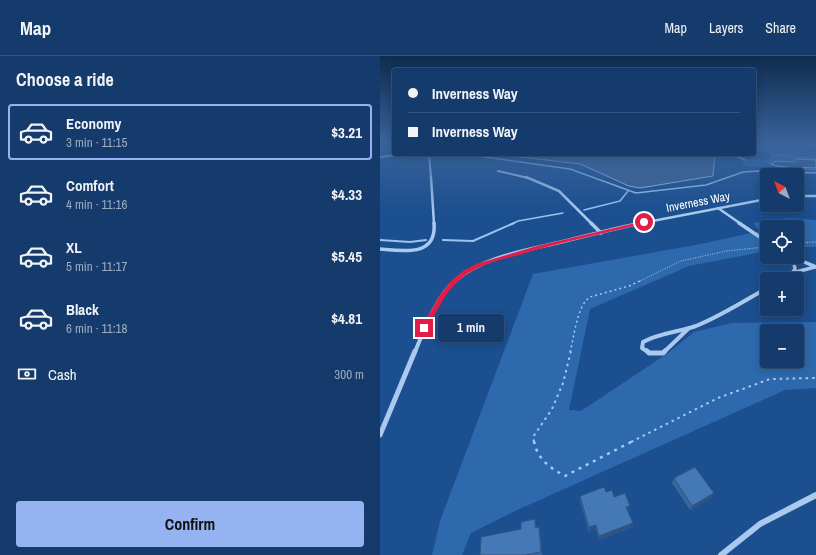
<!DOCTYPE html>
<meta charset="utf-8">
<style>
body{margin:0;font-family:"Archivo Narrow",sans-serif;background:#1d4271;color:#f1f3f6;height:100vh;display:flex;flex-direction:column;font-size:15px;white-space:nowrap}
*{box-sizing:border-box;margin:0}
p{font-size:13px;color:#9dadc1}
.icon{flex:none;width:22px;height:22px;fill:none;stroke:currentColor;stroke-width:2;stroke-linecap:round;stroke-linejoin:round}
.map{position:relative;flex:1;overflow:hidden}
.side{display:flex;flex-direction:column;background:#143b6b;width:380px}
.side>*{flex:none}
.guide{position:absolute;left:12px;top:12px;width:364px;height:88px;border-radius:4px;box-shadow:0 2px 10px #0003,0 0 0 1px #33557e;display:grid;align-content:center;height:88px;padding:0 16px;background:#143b6b}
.needle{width:26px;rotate:319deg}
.buttons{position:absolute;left:380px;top:112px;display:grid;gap:8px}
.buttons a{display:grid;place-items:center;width:44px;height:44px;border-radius:4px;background:#143b6b;box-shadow:0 2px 10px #0003,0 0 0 1px #33557e;font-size:20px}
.end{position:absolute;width:18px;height:18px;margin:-9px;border:5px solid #e11d48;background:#fff;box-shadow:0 0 0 2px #fff}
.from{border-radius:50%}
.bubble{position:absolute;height:28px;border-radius:4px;background:#143b6b;box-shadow:0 2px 10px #0003,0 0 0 1px #33557e;font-size:13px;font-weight:700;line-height:28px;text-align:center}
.guide b{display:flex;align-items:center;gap:14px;height:38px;font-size:15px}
.guide b+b{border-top:1px solid #33557e}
.guide i{width:10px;height:10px;background:#f1f3f6}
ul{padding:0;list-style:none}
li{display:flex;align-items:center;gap:12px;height:56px;margin:0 8px 6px;padding:0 8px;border:2px solid transparent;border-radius:4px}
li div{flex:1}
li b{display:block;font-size:15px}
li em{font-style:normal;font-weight:700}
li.active{border-color:#95b2f1}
li>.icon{width:36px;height:36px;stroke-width:1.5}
h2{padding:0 16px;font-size:18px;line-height:48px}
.pay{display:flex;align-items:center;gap:10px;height:44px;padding:0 16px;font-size:15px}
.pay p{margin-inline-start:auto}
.button{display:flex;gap:8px;margin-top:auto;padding:8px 16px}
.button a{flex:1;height:46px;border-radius:4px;background:#95b2f1;color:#111;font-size:16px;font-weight:700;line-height:46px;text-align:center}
header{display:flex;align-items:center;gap:24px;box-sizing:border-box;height:56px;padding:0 20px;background:#143b6b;border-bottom:1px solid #33557e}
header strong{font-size:19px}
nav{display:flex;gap:22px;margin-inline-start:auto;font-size:14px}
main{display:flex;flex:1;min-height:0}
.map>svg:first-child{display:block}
</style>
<header>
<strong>Map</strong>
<nav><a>Map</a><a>Layers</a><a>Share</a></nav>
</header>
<main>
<section class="side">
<h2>Choose a ride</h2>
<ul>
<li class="active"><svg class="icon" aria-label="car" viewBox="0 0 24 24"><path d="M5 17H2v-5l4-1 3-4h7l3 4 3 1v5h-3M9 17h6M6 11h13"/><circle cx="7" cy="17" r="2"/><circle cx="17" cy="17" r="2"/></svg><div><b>Economy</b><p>3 min · 11:15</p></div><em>$3.21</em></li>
<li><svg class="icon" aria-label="car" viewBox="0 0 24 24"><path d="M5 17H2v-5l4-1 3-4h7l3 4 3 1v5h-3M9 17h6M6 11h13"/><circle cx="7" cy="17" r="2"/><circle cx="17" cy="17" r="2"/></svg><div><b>Comfort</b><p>4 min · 11:16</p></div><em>$4.33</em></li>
<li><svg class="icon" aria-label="car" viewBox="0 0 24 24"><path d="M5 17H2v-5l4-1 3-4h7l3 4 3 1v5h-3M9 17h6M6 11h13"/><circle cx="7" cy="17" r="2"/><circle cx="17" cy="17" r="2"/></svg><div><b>XL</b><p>5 min · 11:17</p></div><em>$5.45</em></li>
<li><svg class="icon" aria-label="car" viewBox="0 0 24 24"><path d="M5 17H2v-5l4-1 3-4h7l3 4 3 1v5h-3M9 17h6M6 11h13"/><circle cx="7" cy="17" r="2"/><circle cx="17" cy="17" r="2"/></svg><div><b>Black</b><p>6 min · 11:18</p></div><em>$4.81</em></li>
</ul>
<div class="pay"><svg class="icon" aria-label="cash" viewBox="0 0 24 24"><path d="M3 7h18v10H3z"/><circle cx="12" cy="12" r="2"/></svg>Cash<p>300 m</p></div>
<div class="button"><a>Confirm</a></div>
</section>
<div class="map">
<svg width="436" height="499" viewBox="0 0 436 499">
<rect width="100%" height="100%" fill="#1b4f8f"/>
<!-- green -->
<g fill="#2e69ad" fill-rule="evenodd">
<polygon points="374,86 433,86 436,88 436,117 425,115 363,110 362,102 387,104 392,99 385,96 374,95"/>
<path d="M409 162 436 164V191H417V171H387V195L309 210 210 253 189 354 201 355 288 297 314 276 352 267 436 266V332L405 334 135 455 91 477 82 499H52L60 465 153 218 321 188 380 175 373 167ZM387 275H417V305H387Z"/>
</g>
<!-- water -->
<g fill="#3c6290" stroke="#9cc4f0">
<polygon points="115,98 335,98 333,120 260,132 249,130 200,108"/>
<path d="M417 103 436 104V112C421 111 405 113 391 108L395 105 414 106 415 104Z"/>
</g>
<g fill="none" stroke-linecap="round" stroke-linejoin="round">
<!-- stream-far1 -->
<g stroke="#9cc4f0" stroke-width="1.5">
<polyline points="429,86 436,89"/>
<polyline points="83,98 190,113 256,137 326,129 363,116 379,115 436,117"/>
<polyline points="351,98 365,104"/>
<polyline points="204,154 240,145 248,135"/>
<polyline points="132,168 138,165 183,157"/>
</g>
<!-- stream -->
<g stroke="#9cc4f0" stroke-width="2">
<polyline points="0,184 30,186 46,184"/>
<polyline points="63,184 93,185 134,167"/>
</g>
<!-- path-far3 -->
<g stroke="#a9c9ee" stroke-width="1" stroke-dasharray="1 1.5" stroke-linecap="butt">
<polyline points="386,86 405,95 401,98"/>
<polyline points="421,86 436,91"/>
<polyline points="436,103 397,99 394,100 388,107 395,110 436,114"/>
<polyline points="417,187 436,186"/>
<polyline points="260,225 301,205 346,195 385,191"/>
</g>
<!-- path-far2 -->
<path stroke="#a9c9ee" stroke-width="1.5" stroke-dasharray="2 3" stroke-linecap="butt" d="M190 296C194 282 197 249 210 241L249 230 262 224"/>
<!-- path-far1 -->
<g stroke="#a9c9ee" stroke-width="2" stroke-dasharray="2.5 4" stroke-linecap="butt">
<polyline points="154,386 153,381 172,353 183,327 191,295"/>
<polyline points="251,386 338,342 390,323 436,322"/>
</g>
<!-- path -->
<path stroke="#a9c9ee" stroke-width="2.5" stroke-dasharray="3 5" stroke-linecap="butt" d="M154 385C157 403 170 412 185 420L253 385"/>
<!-- street-far5 -->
<g stroke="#a9c9ee" stroke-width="2">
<polyline points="49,98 51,122"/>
<polyline points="0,101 25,98"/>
<polyline points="118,115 148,122"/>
</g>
<!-- street-far4 -->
<g stroke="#a9c9ee" stroke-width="2.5">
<polyline points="51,121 54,168"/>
<polyline points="146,121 179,135 212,168"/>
<polyline points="417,140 436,140"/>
<polyline points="338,152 361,168"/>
<polyline points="257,168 387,143"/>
</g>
<!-- street-far3 -->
<g stroke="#a9c9ee" stroke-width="3.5">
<polyline points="211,167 221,177"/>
<polyline points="359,167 387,186"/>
<path d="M0 193C24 195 57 201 54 167"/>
<polyline points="412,201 436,211"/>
<polyline points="412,217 435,211"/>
<polyline points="402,223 412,217 415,213 413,202"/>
<path d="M75 225C103 201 143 195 177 187 205 180 233 173 261 167"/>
</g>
<!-- street-far2 -->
<g stroke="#a9c9ee" stroke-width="4">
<path d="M35 296C44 274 57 239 76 224"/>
<path d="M268 296 262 292 263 286C279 277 299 276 316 270 341 260 364 245 387 232"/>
<polyline points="284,296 308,273"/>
</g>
<!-- street-far1 -->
<g stroke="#a9c9ee" stroke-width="5">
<polyline points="267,295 269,297 283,297 285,295"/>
<polyline points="0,379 35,295"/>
</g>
<!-- street -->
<polyline stroke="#a9c9ee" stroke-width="6" points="341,499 380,468 436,439"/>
</g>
<!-- wall -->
<g fill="#3a679d">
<polygon points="294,422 332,441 310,454 292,427"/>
<polygon points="226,436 234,441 249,454 248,455 253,467 252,471 219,484 216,473 209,476 200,445 200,440"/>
<polygon points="155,463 156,472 159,471 160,475 162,499 100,499 141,473"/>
</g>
<!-- shaded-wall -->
<g fill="#305480">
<polygon points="334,437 332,441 310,454 312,450"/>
<polygon points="250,450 249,454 246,455 246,451"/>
<polygon points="253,467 252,471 219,484 219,480"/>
<polygon points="216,469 216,473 209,476 209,471"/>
<polygon points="159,471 160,475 162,499 161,496"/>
</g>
<!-- building -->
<g fill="#4478b7" stroke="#305480">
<polygon points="315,411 334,437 312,450 294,422"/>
<polygon points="224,431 226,436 232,434 234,441 245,437 250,450 246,451 253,467 219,480 216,469 209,471 200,440"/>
<polygon points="155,463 155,472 159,471 161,496 145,499 100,499 101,481 141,473 141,466"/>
</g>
<!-- sky -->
<linearGradient id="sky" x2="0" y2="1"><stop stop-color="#0f2b4f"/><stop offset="0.55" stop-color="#39639b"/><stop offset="1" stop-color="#39639b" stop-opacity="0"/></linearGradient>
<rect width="436" height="156" fill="url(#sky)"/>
<!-- route -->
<path fill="#e11d48" d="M264 165 266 167C223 178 181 186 139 199 116 205 93 210 76 227 63 240 56 258 47 273L44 274 41 272 60 239 71 225 83 215 96 208 157 190Z"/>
<g text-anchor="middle" stroke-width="3" stroke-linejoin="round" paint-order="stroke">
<!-- street labels -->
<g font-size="12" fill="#fff" stroke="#1b4f8f">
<text transform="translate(318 146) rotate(-11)" y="4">Inverness Way</text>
</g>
</g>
</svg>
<div class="buttons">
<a><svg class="needle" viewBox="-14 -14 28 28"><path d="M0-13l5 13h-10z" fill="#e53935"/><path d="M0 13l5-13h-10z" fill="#9dadc1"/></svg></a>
<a><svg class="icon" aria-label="locate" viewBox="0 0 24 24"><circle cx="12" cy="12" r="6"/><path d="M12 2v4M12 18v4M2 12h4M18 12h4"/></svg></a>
<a>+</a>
<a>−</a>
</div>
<i class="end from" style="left:264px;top:166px"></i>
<i class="end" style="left:44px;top:272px"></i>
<div class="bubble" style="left:58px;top:258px;width:66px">1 min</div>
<div class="guide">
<b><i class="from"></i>Inverness Way</b>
<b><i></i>Inverness Way</b>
</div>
</div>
</main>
